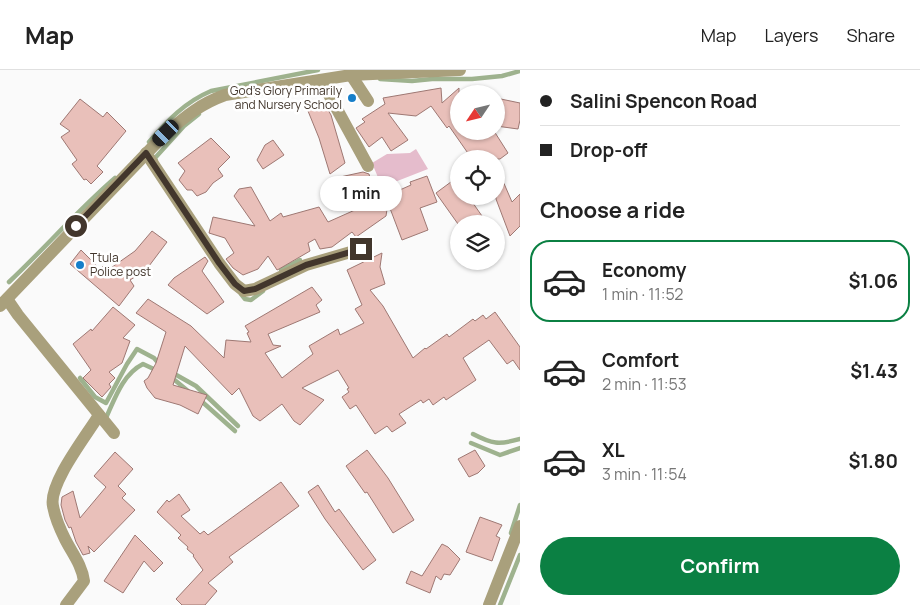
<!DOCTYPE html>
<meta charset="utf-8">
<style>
body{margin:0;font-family:Manrope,sans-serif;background:#f6f6f6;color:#222;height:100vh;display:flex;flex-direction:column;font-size:19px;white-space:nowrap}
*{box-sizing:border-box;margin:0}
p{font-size:16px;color:#767676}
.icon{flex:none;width:28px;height:28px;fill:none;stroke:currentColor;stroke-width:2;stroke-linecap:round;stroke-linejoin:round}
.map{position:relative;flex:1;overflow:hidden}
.sheet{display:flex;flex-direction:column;background:#fff;width:400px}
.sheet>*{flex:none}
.top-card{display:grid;align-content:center;height:110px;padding:0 20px;background:#fff}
.needle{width:32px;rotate:235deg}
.fabs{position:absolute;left:450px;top:15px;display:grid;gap:10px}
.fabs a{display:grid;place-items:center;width:55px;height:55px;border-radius:50%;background:#fff;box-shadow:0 1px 4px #0004;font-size:25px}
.end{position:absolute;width:22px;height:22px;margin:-11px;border:6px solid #42362c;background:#fff;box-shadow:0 0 0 2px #fff}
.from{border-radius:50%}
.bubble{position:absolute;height:35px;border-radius:18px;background:#fff;box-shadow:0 1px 4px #0004;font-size:16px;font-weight:700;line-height:35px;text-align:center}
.car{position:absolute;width:15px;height:30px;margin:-15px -8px;border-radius:6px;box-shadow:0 0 4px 1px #0007;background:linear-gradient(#222 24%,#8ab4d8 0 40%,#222 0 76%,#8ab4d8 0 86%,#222 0)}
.top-card b{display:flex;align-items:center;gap:18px;height:48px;font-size:19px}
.top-card b+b{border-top:1px solid #e0e0e0}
.top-card i{width:12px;height:12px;background:#222}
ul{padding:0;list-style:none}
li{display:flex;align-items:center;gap:15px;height:82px;margin:0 10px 8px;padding:0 10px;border:2px solid transparent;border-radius:20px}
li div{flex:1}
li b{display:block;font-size:19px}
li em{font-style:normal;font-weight:700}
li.current{border-color:#0b8043}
li>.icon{width:45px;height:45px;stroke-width:1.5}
h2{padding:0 20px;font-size:22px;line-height:60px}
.button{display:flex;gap:10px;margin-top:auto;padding:10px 20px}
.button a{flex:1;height:58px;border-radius:30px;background:#0b8043;color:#fff;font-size:20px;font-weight:700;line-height:58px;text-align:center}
header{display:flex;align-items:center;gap:30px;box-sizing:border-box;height:70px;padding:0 25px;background:#fff;border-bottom:1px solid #e0e0e0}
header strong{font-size:24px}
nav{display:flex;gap:28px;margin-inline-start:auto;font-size:18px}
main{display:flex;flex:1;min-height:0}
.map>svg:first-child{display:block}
</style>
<header>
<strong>Map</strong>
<nav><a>Map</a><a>Layers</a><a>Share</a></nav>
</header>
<main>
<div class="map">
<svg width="520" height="535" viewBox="0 0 520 535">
<rect width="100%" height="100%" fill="#fafafa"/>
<!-- green -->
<polygon fill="#e5bccc" points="416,79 428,99 382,117 372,93 387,84 410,83"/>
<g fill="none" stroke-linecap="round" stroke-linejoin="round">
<!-- stream -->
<g stroke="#9eb28e" stroke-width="4.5">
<polyline points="380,9 412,11 432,9 472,9 502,6 520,1"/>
<polyline points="286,21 303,21 323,16"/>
<path d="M149 72C168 50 185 32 211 21L318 0"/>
<polyline points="156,91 155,88 184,56 199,44"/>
<polyline points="281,200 300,190"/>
<path d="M9 212C45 178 77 141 115 108"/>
<polyline points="241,224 245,229 251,230 263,221"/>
<polyline points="171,302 196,316 238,356"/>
<polyline points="171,307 188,321"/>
<polyline points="80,308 95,327 106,333 127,294 137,279 154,288 160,295"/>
<polyline points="199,329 235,361"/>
<path d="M106 348C115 328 123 304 143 294L158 301"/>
<path d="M473 364C492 374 499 375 520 369"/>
<polyline points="471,373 500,385 520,378"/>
<polyline points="511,463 520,435"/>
<polyline points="500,535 520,485"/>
</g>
</g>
<!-- building -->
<g fill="#e9c0ba" stroke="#9e7873">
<polygon points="441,18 442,33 459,18 459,61 494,61 508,83 500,89 472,89 449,56 447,58 431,36 416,46 388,43 408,70 391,81 382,67 369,77 356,58 365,52 362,49 385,34 383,28"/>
<polygon points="496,28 520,33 520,50 518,59 496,56"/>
<polygon points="80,29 103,47 107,42 126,61 97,96 103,102 91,114 86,109 84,110 72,94 77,90 61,67 70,61 60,54"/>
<polygon points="324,33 331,45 345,93 330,104 319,68 308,41"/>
<polygon points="211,68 230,87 218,99 223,106 213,113 206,122 197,126 192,120 187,120 179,110 185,101 178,93"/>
<polygon points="273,70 284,85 263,99 257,90 265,75"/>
<polygon points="496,95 512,132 520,124 520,156 510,166 496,129"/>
<polygon points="363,102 369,104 372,116 335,125 331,109"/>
<polygon points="427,106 437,132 420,138 428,160 402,170 388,133 386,146 356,167 352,162 332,177 320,179 315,169 308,173 310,181 279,199 277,200 268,186 258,199 243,205 233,198 226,189 234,183 225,168 209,163 213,147 255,156 234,126 239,119 251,117 270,151 281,143 283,147 319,137 328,152 411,115 410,112"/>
<polygon points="459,106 459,126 468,126 482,146 472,154 458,154 436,123"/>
<polygon points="152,161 167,172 146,200 130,210 134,216 119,236 70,194 81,180 100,199 103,196 108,200 135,181"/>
<polygon points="382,183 380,197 385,214 370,220 383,236 413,288 425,278 426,279 447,264 449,267 473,249 475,251 483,245 486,249 495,242 520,277 520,300 513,290 507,294 489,270 463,288 476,310 446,330 444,327 433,335 429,329 423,333 421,330 399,344 406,353 392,362 387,356 375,364 356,335 350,339 342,327 349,322 347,319 349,318 338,300 302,318 324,330 300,355 294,351 282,334 260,351 253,346 239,318 232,325 185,276 173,315 207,325 198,344 180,335 155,328 147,318 144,311 148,308 156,293 166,262 136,243 148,229 191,256 224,288 226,270 251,272 247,263 249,262 245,256 312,217 322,230 316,235 320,242 268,264 273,275 281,276 265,283 282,308 313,284 309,276 338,259 340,265 364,253 355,239 362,235 347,200"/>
<polygon points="205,187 208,191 202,201 224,232 207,244 168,215 174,208"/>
<polygon points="113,237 135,255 123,268 130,271 122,293 109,302 115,308 109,314 111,317 102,327 83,308 91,300 73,274 91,259 92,261"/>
<polygon points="367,380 388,408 414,450 393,463 367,422 365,423 346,396"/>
<polygon points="475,380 485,396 478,403 469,407 458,389"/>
<polygon points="115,382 133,399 118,416 126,424 122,428 135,440 94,482 88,476 90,483 83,485 76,472 71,457 69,458 65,450 61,435 62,427 73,421 80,448 106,417 94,406"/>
<polygon points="281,412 299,436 229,487 233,492 208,513 217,521 205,535 182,535 176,529 203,500 193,486 194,485 187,479 188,477 178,468 181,465 157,442 167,430 169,432 179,424 190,440 181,446 200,464 204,461 208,465"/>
<polygon points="318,415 335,442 339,439 376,490 363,500 325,449 308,422"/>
<polygon points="480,447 502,455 496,466 500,468 492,491 466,482"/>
<polygon points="135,465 163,493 154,502 144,491 123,523 104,511"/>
<polygon points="442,474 448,477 460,489 450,505 444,504 441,510 436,506 430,523 406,513 411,501 422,506"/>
</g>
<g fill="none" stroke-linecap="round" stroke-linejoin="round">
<!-- minor -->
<g stroke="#a9a07c" stroke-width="12">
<polyline points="351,5 368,31"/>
<polyline points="321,10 368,96"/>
<polyline points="146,83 219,193 235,214 244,221 255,219 306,195 361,179"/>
<polyline points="7,229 18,245 114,363"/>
<path d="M0 236 166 63C186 46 200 34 225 25L351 5 460 0"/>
<path d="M66 535 84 511C82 495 72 483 65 469 60 459 55 447 53 436 48 414 87 365 99 345"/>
<polyline points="489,535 520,456"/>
</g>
</g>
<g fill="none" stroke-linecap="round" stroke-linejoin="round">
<!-- route -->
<polyline stroke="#42362c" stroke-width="6" points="76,156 146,83 219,193 235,214 244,221 255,219 306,195 361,179"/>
</g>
<!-- markers -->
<g fill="#167ec9" stroke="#fff" stroke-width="2">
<circle cx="352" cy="28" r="5"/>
<circle cx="80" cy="195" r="5"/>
</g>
<g text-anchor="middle" stroke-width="5" stroke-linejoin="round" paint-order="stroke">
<!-- poi labels -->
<g font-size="12" fill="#42362c" stroke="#fff" text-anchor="end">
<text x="342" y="25">God's Glory Primarily<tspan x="342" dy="14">and Nursery School</tspan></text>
<text x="90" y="192" text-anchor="start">Ttula<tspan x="90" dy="14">Police post</tspan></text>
</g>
</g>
</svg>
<div class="fabs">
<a><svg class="needle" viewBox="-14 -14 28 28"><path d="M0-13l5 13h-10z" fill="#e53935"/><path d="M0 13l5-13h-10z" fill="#767676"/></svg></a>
<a><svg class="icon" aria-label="locate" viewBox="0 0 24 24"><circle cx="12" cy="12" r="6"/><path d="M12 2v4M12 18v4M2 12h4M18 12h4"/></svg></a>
<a><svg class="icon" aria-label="layers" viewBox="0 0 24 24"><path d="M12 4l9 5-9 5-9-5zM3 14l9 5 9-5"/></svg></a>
</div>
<i class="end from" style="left:76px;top:156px"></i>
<i class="end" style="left:361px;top:179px"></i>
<div class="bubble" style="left:320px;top:106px;width:82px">1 min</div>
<i class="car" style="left:166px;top:63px;rotate:225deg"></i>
</div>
<section class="sheet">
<div class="top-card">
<b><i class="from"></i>Salini Spencon Road</b>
<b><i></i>Drop-off</b>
</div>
<h2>Choose a ride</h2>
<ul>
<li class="current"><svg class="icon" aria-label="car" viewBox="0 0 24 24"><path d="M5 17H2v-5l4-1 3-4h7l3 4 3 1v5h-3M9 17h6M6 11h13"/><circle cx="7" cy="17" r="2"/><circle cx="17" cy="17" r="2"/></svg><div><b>Economy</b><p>1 min · 11:52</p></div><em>$1.06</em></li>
<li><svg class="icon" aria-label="car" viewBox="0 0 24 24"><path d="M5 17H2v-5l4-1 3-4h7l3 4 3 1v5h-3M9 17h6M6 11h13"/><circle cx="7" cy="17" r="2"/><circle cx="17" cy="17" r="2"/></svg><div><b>Comfort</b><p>2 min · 11:53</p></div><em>$1.43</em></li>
<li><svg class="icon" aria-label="car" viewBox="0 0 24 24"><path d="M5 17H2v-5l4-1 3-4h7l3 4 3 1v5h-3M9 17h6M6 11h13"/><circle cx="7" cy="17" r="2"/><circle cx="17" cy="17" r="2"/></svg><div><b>XL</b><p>3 min · 11:54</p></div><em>$1.80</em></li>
</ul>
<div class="button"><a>Confirm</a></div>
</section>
</main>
